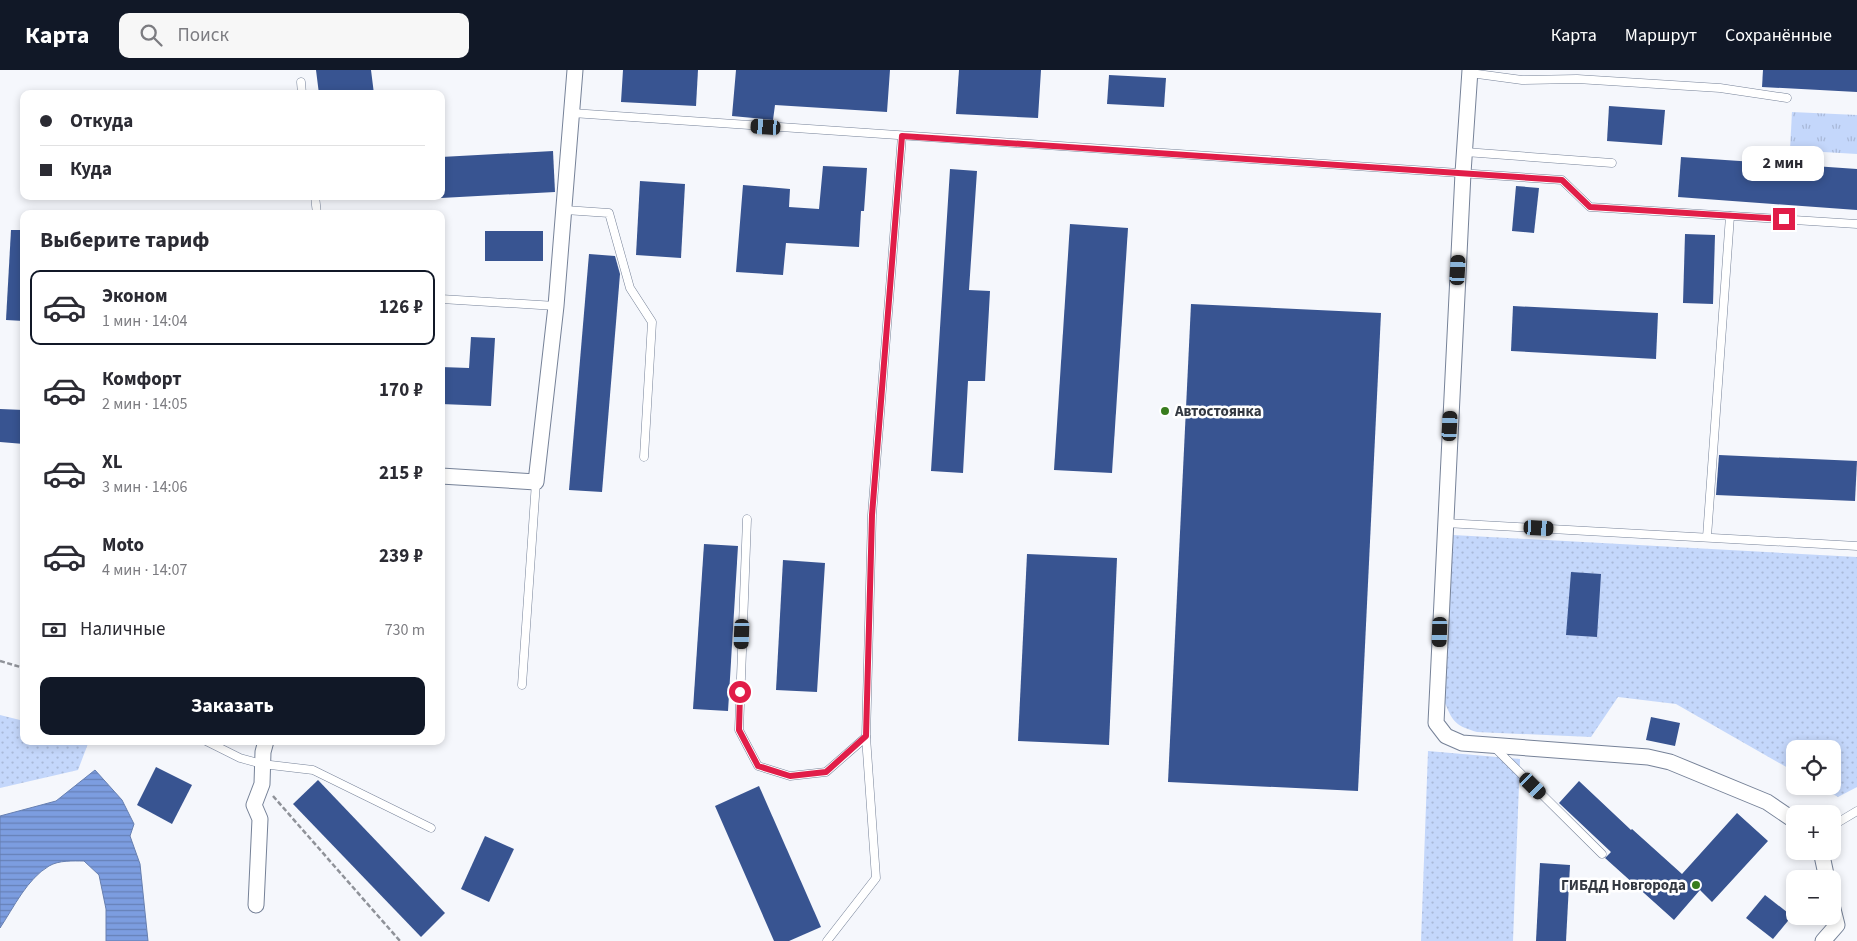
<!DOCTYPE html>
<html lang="ru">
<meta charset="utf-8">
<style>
body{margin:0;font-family:"Source Sans 3",sans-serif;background:#f7f7f7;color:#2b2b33;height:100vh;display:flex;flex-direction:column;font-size:19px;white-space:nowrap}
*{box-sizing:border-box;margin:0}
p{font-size:16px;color:#7c7c81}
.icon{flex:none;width:28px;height:28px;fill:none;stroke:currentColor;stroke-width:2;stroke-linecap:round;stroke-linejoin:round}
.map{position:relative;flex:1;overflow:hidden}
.drawer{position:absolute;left:20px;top:140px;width:425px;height:535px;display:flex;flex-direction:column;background:#fff;border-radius:10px;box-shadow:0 2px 8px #0003}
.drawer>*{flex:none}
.hud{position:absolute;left:20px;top:20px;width:425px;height:110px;border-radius:10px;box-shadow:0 2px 8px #0003;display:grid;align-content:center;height:110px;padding:0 20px;background:#fff}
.controls{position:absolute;left:1786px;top:670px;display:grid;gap:10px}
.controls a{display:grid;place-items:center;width:55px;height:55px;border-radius:10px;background:#fff;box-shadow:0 2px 8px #0003;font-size:25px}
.end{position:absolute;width:22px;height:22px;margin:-11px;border:6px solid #e11d48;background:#fff;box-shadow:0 0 0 2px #fff}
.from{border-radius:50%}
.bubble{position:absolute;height:35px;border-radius:10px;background:#fff;box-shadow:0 2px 8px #0003;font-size:16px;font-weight:700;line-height:35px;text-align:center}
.car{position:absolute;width:15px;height:30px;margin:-15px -8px;border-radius:6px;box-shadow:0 0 4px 1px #0007;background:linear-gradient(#222 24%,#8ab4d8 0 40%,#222 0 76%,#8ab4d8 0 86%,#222 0)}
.hud b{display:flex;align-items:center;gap:18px;height:48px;font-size:19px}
.hud b+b{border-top:1px solid #e1e1e2}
.hud i{width:12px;height:12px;background:#2b2b33}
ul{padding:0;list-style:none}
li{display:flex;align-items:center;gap:15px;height:75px;margin:0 10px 8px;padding:0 10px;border:2px solid transparent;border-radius:10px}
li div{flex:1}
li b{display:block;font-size:19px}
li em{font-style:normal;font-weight:700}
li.selected{border-color:#111827}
li>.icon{width:45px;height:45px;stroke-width:1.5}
h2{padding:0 20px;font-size:22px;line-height:60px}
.pay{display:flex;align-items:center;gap:12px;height:55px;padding:0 20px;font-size:19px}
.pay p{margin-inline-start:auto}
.primary-button{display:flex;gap:10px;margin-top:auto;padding:10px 20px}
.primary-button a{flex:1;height:58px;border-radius:10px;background:#111827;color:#fff;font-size:20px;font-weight:700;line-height:58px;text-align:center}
header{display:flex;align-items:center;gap:30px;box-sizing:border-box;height:70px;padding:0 25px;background:#111827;color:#fff}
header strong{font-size:24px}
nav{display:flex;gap:28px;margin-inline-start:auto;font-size:18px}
.search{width:350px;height:45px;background:#f7f7f7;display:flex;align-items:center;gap:12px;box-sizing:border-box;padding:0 18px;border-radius:10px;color:#7c7c81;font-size:19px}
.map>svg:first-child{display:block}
</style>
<header>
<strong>Карта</strong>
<div class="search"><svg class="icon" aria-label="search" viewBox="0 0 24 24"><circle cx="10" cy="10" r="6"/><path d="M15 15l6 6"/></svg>Поиск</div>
<nav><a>Карта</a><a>Маршрут</a><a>Сохранённые</a></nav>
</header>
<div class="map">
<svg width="1857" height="871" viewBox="0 0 1857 871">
<defs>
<pattern id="grass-dots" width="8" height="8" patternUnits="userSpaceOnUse" patternTransform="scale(1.25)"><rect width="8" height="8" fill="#c4d7fb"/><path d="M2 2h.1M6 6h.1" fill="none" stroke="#a9b9d8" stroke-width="1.8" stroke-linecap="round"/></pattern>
<pattern id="park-tufts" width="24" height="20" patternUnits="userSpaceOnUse" patternTransform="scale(1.25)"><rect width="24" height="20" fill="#c4d7fb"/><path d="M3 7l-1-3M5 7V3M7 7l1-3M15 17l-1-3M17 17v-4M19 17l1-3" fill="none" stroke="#a9b9d8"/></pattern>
<pattern id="water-rules" width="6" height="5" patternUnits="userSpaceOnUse" patternTransform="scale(1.25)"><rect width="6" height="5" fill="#7c9de0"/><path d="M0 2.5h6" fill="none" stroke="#6681b7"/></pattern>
</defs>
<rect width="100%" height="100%" fill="#f5f7fc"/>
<!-- grass -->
<g fill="url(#grass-dots)">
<path d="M1453 465 1857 487V717L1838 727 1819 716H1832V679H1795V702L1676 634 1618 627 1591 667 1477 662C1457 656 1453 653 1445 633Z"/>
<polygon points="0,645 24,651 24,671 89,671 78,700 0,718"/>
<polygon points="1428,681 1520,689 1513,871 1421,871"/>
</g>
<!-- park -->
<polygon fill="url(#park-tufts)" points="1792,42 1857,45 1857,84 1790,80"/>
<!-- water -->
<path fill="url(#water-rules)" stroke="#667fb0" d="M95 700 122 730 134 754 130 766 140 794 148 871H106V839L99 805 84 791C73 791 59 790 49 796 27 809 14 837 0 858V746L56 731Z"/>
<!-- building -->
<g fill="#385491">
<polygon points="316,0 371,0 374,24 319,24"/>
<polygon points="623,0 698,0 696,36 621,32"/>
<polygon points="736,0 890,0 887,42 775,35 773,50 732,46"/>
<polygon points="959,0 1041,0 1038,48 956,44"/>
<polygon points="1763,0 1857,0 1857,22 1762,17"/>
<polygon points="1109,5 1166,8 1164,37 1107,34"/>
<polygon points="1609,36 1665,40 1662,75 1607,71"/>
<polygon points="553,81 555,122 441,128 441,87"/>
<polygon points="1681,87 1857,99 1857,140 1678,127"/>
<polygon points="823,96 867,98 864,141 861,141 859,177 786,173 783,205 736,202 743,115 790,119 789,137 819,139"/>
<polygon points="950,99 977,101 969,220 990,221 985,311 968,311 963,403 931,401"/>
<polygon points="640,111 685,114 681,188 636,185"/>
<polygon points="1516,116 1539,118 1534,163 1512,161"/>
<polygon points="1070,154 1128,158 1112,403 1054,400"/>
<polygon points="11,160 24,160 24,251 6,250"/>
<rect x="485" y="161" width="58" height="30"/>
<polygon points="1685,164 1715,165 1713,234 1683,233"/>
<polygon points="589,184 615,186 620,204 602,422 569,420"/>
<polygon points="1191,234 1381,243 1358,721 1168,712"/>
<polygon points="1513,236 1658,243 1656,289 1511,281"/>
<polygon points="471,267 495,268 491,336 441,334 441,297 469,298"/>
<polygon points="0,339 24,340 24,374 0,372"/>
<polygon points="1719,385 1857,391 1855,431 1716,425"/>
<polygon points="704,474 738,476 728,641 693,639"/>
<polygon points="1027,484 1117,488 1109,675 1018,671"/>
<polygon points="783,490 825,493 817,622 776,620"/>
<polygon points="1571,502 1601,504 1597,567 1566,565"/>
<polygon points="1651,647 1680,653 1675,676 1646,670"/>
<polygon points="156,697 192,715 172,754 137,735"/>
<polygon points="318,710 445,843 421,867 293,734"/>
<polygon points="1579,711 1631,760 1632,759 1682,804 1737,743 1768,771 1712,832 1700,820 1674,850 1605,788 1611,782 1559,733"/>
<polygon points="759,716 821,857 789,871 774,871 715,736"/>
<polygon points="485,766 514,779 489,832 461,819"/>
<polygon points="1540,793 1570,795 1566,871 1536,871"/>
<polygon points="1765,825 1792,846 1773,869 1746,848"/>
</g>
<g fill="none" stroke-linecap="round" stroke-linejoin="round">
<defs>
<g id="service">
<polyline points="1470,3 1522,10 1577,9 1720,18 1787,28"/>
<polyline points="301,12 302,24"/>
<polyline points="572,43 1562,110 1590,137 1857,154"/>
<polyline points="1465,82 1612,93"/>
<polyline points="315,126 317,144"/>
<polyline points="565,140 609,143 630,218 652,252 644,387"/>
<polyline points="441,229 556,236"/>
<polyline points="747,449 739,660 758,696 790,706 826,702 866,667"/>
<polyline points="1445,453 1857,476"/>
<polyline points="1707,467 1730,146"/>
<polyline points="522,615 536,412"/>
<polyline points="206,671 240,688 262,694 313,700 431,758"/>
<polyline points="1493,676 1602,784"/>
<polyline points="1832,756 1857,741"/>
<polyline points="827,871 876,808 866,667 872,445 902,66"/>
</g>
<g id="minor">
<polyline points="1470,0 1463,103 1436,653 1446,666 1462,673 1648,687 1670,692 1767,732 1795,751"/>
<polyline points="441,406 536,412 556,236 575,0"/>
<polyline points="1821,781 1827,809"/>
<polyline points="256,835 260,749 254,735 262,714 263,682 266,671"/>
<polyline points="1823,871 1837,855 1832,835"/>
</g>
</defs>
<!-- service casing -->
<use href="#service" stroke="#768298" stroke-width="9"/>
<!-- minor casing -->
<use href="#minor" stroke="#768298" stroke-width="17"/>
<!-- path -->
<g stroke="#8f9299" stroke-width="2.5" stroke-dasharray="5 2.5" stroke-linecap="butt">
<polyline points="0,591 24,598"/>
<polyline points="273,726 400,871"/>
</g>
<!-- service -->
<use href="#service" stroke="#fff" stroke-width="8"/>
<!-- minor -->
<use href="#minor" stroke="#fff" stroke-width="15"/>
</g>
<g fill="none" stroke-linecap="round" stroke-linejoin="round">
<!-- route -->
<polyline stroke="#e11d48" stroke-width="6" points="740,622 739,660 758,696 790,706 826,702 866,666 872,445 902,66 1562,110 1590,137 1784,149"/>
</g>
<!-- markers -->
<g fill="#387c1e" stroke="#fff" stroke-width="2">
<circle cx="1165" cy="341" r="5"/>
<circle cx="1696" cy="815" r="5"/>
</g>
<g text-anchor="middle" stroke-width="5" stroke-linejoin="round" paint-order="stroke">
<!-- poi labels -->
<g font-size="15" font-weight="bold" fill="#333841" stroke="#fff" text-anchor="start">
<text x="1175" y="346">Автостоянка</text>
<text x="1686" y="820" text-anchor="end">ГИБДД Новгорода</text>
</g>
</g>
</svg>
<div class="controls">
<a><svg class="icon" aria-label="locate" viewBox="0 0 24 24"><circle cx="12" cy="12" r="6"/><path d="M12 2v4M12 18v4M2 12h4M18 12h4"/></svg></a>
<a>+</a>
<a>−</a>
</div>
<i class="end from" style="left:740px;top:622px"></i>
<i class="end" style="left:1784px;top:149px"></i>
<div class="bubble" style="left:1742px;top:76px;width:82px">2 мин</div>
<i class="car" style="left:766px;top:57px;rotate:274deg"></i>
<i class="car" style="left:1458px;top:200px;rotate:3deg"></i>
<i class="car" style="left:1450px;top:356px;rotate:3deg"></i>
<i class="car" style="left:1539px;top:458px;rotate:93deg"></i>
<i class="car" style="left:1440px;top:562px;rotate:182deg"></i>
<i class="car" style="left:742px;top:564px;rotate:182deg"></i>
<i class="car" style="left:1533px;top:716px;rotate:135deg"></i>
<div class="hud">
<b><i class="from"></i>Откуда</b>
<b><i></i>Куда</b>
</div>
<section class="drawer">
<h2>Выберите тариф</h2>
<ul>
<li class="selected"><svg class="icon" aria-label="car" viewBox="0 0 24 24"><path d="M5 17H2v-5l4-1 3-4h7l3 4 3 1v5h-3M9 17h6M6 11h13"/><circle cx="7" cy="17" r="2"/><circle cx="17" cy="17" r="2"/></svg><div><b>Эконом</b><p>1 мин · 14:04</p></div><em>126 ₽</em></li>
<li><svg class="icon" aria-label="car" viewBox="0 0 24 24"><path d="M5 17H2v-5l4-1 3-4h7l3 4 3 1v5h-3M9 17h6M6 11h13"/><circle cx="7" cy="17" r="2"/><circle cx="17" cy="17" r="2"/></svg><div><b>Комфорт</b><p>2 мин · 14:05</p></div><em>170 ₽</em></li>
<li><svg class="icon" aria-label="car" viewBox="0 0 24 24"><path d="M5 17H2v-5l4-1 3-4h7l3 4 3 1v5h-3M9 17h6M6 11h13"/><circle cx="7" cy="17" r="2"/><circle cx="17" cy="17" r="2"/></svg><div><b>XL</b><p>3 мин · 14:06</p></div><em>215 ₽</em></li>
<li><svg class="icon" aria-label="car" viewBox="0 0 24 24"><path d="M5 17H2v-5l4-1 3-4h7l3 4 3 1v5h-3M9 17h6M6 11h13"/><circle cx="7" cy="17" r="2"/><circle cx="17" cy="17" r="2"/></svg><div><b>Moto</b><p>4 мин · 14:07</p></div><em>239 ₽</em></li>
</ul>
<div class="pay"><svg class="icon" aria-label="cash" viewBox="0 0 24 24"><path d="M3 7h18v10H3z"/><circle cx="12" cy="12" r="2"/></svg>Наличные<p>730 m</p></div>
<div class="primary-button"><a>Заказать</a></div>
</section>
</div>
